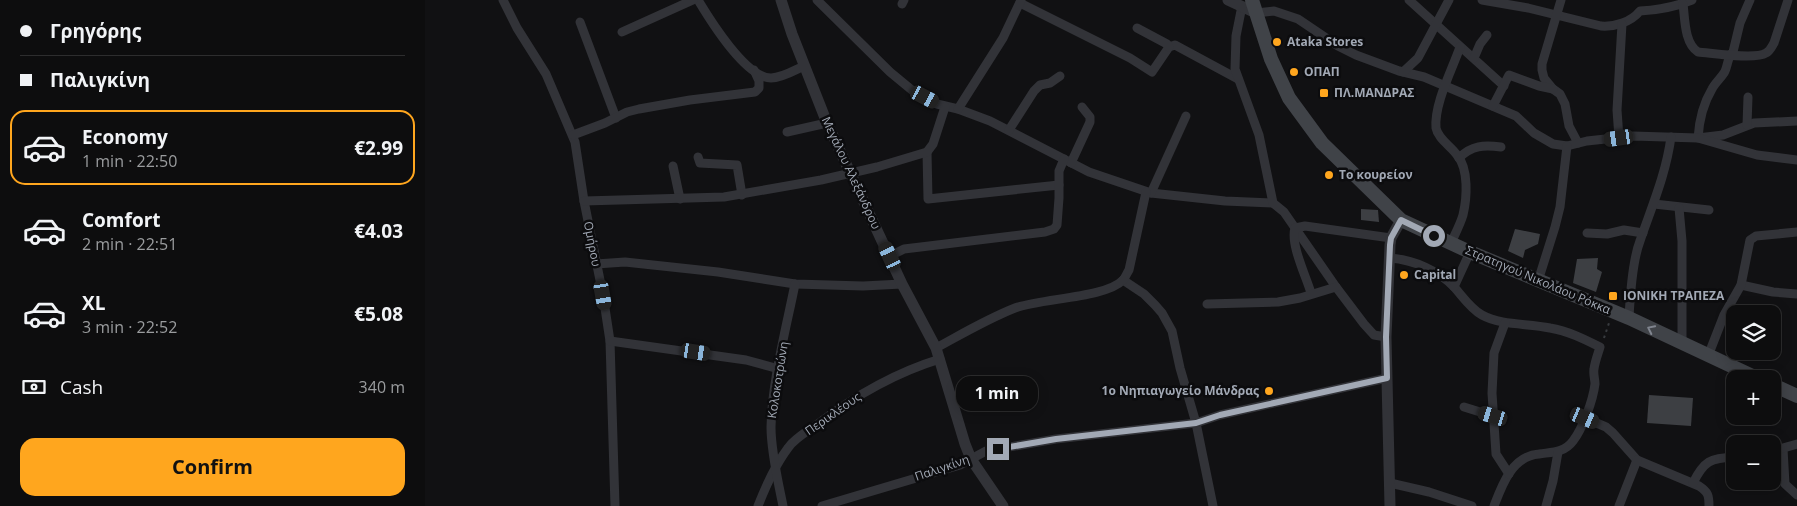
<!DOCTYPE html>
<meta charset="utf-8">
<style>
body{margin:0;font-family:"Open Sans",sans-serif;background:#161617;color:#f1f3f6;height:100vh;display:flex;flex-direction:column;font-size:19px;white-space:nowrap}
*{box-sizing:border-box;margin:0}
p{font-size:16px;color:#9a9c9e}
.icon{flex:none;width:28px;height:28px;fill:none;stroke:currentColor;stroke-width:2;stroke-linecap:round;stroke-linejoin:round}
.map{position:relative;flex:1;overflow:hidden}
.panel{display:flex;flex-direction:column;background:#0d0d0e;width:425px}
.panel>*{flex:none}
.guide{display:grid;align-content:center;height:110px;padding:0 20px;background:#0d0d0e}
.tools{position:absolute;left:1301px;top:305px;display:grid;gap:10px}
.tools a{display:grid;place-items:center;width:55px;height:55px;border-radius:10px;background:#0d0d0e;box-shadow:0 2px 12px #0003,0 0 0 1px #2d2d2e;font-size:25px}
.end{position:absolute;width:22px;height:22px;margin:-11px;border:6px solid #a2a9b5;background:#111;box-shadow:0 0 0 2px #111}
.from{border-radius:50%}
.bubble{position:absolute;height:35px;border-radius:15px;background:#0d0d0e;box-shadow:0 2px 12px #0003,0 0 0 1px #2d2d2e;font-size:16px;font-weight:700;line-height:35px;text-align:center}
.car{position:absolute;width:15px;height:30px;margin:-15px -8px;border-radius:6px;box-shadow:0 0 4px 1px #0007;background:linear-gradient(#222 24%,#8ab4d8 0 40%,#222 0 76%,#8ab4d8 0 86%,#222 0)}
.guide b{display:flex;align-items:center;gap:18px;height:48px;font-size:19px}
.guide b+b{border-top:1px solid #2d2d2e}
.guide i{width:12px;height:12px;background:#f1f3f6}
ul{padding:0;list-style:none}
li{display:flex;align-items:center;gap:15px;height:75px;margin:0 10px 8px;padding:0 10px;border:2px solid transparent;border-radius:15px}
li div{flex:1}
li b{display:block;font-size:19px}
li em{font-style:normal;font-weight:700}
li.active{border-color:#ffa61e}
li>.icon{width:45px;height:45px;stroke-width:1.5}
.pay{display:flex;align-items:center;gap:12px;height:55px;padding:0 20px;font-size:19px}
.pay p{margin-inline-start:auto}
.cta{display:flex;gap:10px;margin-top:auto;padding:10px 20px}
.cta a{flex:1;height:58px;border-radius:15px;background:#ffa61e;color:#111;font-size:20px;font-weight:700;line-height:58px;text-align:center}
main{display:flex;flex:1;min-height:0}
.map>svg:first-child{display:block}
</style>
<main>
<section class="panel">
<div class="guide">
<b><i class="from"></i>Γρηγόρης</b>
<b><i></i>Παλιγκίνη</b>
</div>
<ul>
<li class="active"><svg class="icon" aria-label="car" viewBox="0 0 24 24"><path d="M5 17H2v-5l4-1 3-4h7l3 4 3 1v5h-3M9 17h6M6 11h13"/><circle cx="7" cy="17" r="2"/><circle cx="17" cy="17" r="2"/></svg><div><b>Economy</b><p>1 min · 22:50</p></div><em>€2.99</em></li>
<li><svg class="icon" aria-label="car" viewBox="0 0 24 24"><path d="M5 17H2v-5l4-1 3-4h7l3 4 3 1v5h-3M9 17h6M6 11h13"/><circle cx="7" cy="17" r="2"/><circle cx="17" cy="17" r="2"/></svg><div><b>Comfort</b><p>2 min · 22:51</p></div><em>€4.03</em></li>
<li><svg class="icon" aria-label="car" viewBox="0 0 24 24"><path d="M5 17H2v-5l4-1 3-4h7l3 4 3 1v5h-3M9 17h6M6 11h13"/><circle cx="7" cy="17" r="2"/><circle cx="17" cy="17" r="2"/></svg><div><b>XL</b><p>3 min · 22:52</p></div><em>€5.08</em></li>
</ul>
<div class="pay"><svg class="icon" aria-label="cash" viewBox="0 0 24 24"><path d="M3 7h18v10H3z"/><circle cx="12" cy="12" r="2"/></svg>Cash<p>340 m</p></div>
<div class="cta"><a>Confirm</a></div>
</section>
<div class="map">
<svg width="1372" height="506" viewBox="0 0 1372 506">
<rect width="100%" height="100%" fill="#111113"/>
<!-- building -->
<g fill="#3d3f43">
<polygon points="936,209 953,210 954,222 936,220"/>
<polygon points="1090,229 1115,234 1113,244 1100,250 1098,258 1083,251"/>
<polygon points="1173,258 1172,269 1177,272 1171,292 1148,283 1152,259"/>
<polygon points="1224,395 1268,398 1266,426 1222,423"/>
</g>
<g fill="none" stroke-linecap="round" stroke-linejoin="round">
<!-- path -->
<polyline stroke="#383b3f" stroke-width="2" stroke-dasharray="2.5 4" stroke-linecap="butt" points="1179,338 1184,323"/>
<!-- minor -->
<g stroke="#323338" stroke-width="9">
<polyline points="78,0 92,28 121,74 150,142 159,201 178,295 185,341 190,506"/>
<path d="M273 0C285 20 321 78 346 78 357 78 370 70 379 66"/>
<polyline points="392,0 465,72 488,91 512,104 533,109 565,121 664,172 726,193 800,201 848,203"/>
<polyline points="984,0 1079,86"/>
<path d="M1057 0 1103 8 1176 26C1190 27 1206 22 1215 11 1232 10 1250 7 1267 0"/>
<polyline points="1136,0 1117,64 1117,70 1119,78 1128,89 1135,94 1140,104 1144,126 1153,143"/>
<path d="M1325 0 1315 23 1308 52C1302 57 1303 67 1299 73 1295 79 1290 83 1287 89 1278 104 1274 122 1273 138L1298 135 1329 123 1372 121"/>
<polyline points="595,3 705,58 727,72 744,47 750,45 813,79"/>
<polyline points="477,4 479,0"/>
<path d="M1258 4C1260 18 1259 43 1273 52 1287 53 1330 60 1341 53 1345 51 1347 46 1349 43L1363 0"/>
<polyline points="817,6 811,36 810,69 834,135 848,203 859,212 911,287 939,324 949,335 961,337"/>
<polyline points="831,13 849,11 873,19 913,46 931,55 974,71 999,77 1091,116 1109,133 1128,144 1142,146 1162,141 1208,136 1273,138 1332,155 1372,160"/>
<polyline points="155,22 191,118"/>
<polyline points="712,28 742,44 744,47"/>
<polyline points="197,32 268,0"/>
<polyline points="1049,58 1055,44 1062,35"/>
<polyline points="978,72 993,58 1024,0"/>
<polyline points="1068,106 1084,75 1114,86 1128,89"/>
<polyline points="533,109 578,38 596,0"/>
<polyline points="1322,125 1323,97"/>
<polyline points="584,130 609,91 615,85 625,83 635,76"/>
<polyline points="362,132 402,123"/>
<polyline points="148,135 180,123 202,112 214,109 265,100 330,92 334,88 334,81 329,70"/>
<polyline points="1194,138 1192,110 1197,24"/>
<polyline points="502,152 503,199 634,185"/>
<polyline points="273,157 275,163 312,165 317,195"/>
<path d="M1034 158C1047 145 1059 145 1076 147"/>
<polyline points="646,163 665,122 665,117 657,107"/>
<polyline points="248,166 255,199"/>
<polyline points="726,193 761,116"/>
<polyline points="159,201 299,197 396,180 452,167 502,152 508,144 520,107"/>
<polyline points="1229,204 1284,210"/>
<polyline points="1254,208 1257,241 1257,343"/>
<polyline points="1162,233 1182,234 1199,230 1218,233"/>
<path d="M1026 243C1030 234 1035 225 1038 215 1042 198 1044 169 1032 155 1026 146 1013 139 1011 128 1009 104 1027 70 1035 47"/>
<polyline points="465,256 479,249 620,232 629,229 632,225 634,198 634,171 639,159"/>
<path d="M965 258C989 260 1013 270 1030 288 1038 297 1046 309 1057 315 1077 326 1103 323 1125 328 1143 331 1159 339 1175 347 1173 354 1170 361 1169 369 1168 374 1170 379 1170 384 1168 400 1158 428 1148 441 1139 453 1127 452 1114 454 1087 456 1077 485 1069 506"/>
<polyline points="171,264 200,262 293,272 370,284 438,286 477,284"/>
<polyline points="698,280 719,294 730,305 737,313 747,331 755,368 771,423 788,506"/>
<polyline points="1113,281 1130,227 1135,207 1142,146"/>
<polyline points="1316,285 1348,292 1372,294"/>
<polyline points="1029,287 1045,252"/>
<path d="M886 293C881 276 865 244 870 228L880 226 966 238"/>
<polyline points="782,304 853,302 875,298 911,287"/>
<path d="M1204 318C1205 298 1208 259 1215 241 1227 206 1241 174 1246 137"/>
<polyline points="1080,323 1069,353 1067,393 1071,454 1084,474"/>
<polyline points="185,341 321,360 354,369"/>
<path d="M511 348C537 334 562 319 590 308 617 298 681 298 698 280 700 278 702 273 704 270L721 192"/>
<polyline points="1283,356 1299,315 1316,285 1325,240 1331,236 1372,232"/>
<polyline points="1039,407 1068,416"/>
<path d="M1160 418 1181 427 1188 433 1212 460 1274 486C1283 492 1284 495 1284 506"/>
<polyline points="1358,449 1360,484 1372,495"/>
<polyline points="1348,451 1372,444"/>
<polyline points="965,483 1004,492 1047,506"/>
<path d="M1268 483C1279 461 1285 458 1310 457"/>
<path d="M333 506C340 488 351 464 363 448 369 439 381 432 390 426 428 397 469 373 515 359"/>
<path d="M358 506C353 481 346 452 346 427 347 381 361 329 370 284"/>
<polyline points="397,506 535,465 561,451 631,439 771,423 795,415 962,378"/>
<polyline points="1121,506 1128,481 1133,452"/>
<polyline points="1194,506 1212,460"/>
</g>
<!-- tertiary -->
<g stroke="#323338" stroke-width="11">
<polyline points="356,0 367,34 402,123 477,284 511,348 540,444 546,459 578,506"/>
<polyline points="803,0 831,13"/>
<polyline points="965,506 961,337 965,245 966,238 976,220"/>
</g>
<!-- secondary -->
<g stroke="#404348" stroke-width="14">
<polyline points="827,0 846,59 864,98 897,143 976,220 1045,252 1204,318 1334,379"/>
<polyline points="1348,385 1372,396"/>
</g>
</g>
<!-- one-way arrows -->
<defs><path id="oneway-chevron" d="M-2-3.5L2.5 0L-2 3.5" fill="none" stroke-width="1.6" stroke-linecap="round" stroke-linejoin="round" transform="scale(1.25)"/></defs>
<use stroke="#80858f" href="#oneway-chevron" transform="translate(1226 329) rotate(-154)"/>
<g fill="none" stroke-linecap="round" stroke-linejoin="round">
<!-- route -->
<polyline stroke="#a2a9b5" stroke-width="6" points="573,449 631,439 771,423 795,415 962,378 961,337 965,245 966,238 976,220 1009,236"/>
</g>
<!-- markers -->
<g fill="#ffa61e" stroke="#0c0c0e" stroke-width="2">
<circle cx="852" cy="42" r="5"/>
<circle cx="869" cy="72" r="5"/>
<rect x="894" y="88" width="10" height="10" rx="2.5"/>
<circle cx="904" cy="175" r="5"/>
<circle cx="979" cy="275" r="5"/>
<rect x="1183" y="291" width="10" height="10" rx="2.5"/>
<circle cx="844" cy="391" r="5"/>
</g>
<g text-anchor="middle" stroke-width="5" stroke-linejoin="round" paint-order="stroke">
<!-- poi labels -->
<g font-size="12" font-weight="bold" fill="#a2a9b5" stroke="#0c0c0e" text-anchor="start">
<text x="862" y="46">Ataka Stores</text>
<text x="879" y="76">ΟΠΑΠ</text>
<text x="909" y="97">ΠΛ.ΜΑΝΔΡΑΣ</text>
<text x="914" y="179">Το κουρείον</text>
<text x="989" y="279">Capital</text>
<text x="1198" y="300">ΙΟΝΙΚΗ ΤΡΑΠΕΖΑ</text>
<text x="834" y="395" text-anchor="end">1ο Νηπιαγωγείο Μάνδρας</text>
</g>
<!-- street labels -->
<g font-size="12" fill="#a2a9b5" stroke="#0c0c0e">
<text transform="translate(426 173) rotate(65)" y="4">Μεγάλου Αλεξάνδρου</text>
<text transform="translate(167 244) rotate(79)" y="4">Ομήρου</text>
<text transform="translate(1113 280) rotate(23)" y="4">Στρατηγού Νικολάου Ρόκκα</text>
<text transform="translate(353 380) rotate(-81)" y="4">Κολοκοτρώνη</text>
<text transform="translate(408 414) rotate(-35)" y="4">Περικλέους</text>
<text transform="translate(517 468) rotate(-19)" y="4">Παλιγκίνη</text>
</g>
</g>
</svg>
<div class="tools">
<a><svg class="icon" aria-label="layers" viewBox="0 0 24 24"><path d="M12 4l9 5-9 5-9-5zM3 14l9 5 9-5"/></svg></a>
<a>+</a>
<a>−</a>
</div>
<i class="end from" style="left:1009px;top:236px"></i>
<i class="end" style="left:573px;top:449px"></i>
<div class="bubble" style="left:531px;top:376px;width:82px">1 min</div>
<i class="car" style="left:500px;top:97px;rotate:118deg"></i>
<i class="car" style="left:1194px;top:138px;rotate:262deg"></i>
<i class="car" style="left:465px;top:256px;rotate:335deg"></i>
<i class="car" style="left:178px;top:295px;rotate:170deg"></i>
<i class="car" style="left:271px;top:352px;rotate:99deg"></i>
<i class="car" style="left:1068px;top:416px;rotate:287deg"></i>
<i class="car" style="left:1160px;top:418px;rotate:113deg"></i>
</div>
</main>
